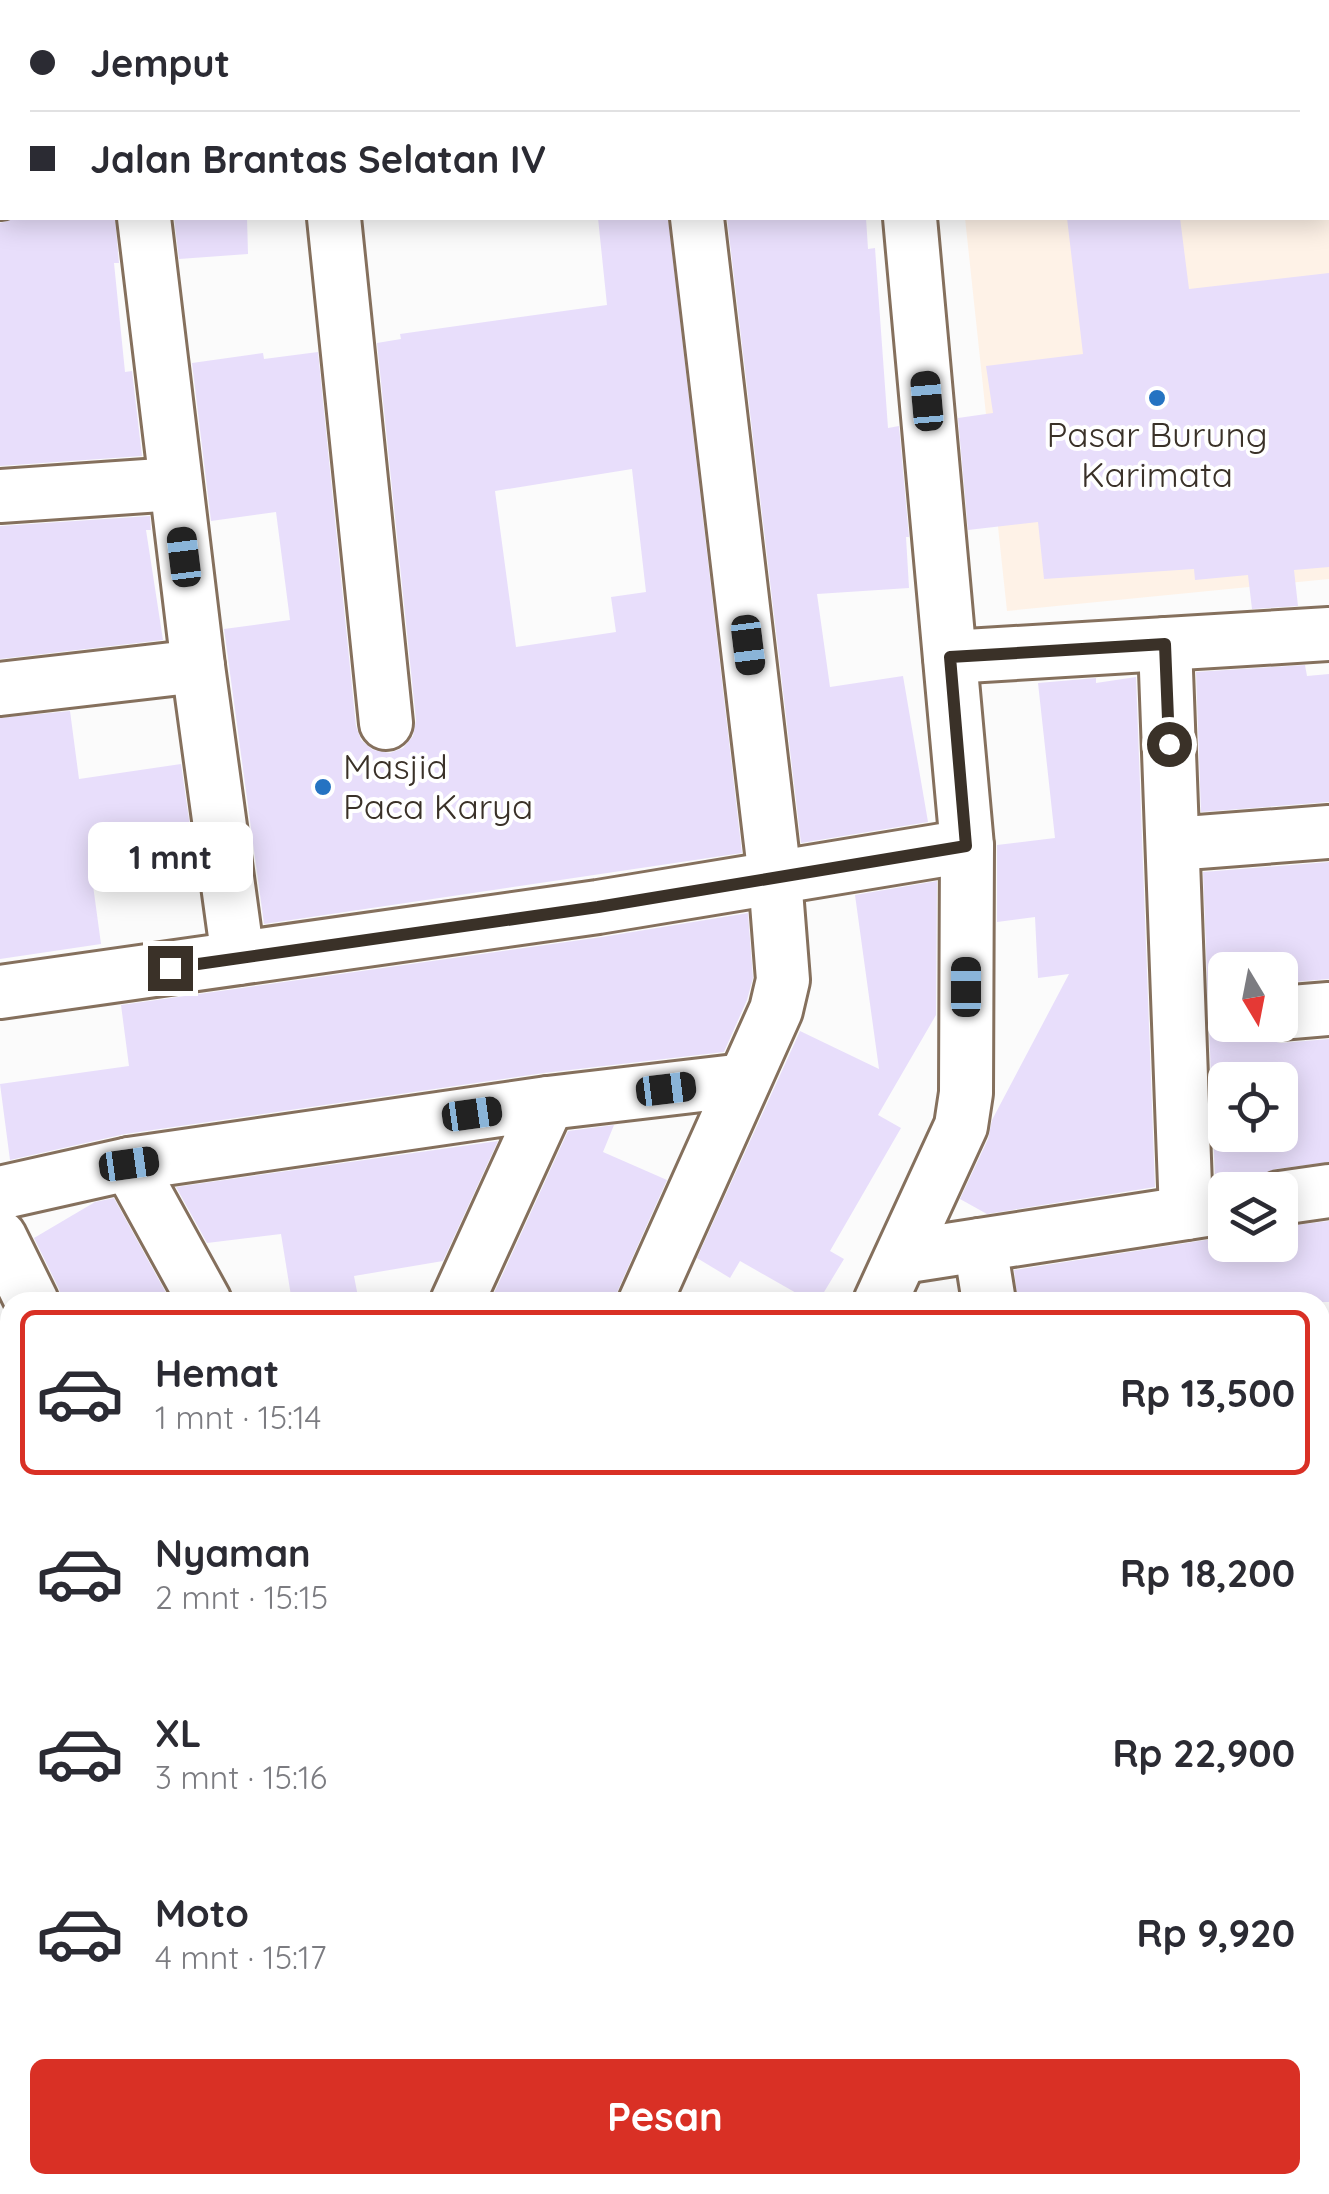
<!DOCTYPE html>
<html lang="id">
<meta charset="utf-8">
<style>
body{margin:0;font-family:Quicksand,sans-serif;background:#f2f2f3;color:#2b2b33;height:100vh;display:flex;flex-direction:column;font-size:38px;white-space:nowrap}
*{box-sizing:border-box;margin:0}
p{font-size:32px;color:#7c7c81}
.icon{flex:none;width:55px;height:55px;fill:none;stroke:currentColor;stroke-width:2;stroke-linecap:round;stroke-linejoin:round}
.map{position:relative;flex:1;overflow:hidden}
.details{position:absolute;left:0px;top:1292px;width:1330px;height:902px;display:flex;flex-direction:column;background:#fff;border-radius:30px 30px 0 0;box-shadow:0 5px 25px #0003}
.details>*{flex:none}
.hud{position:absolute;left:0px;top:0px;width:1330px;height:220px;box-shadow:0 5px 25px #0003;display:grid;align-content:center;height:220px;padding:0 30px;background:#fff}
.needle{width:65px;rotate:170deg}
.tools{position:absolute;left:1208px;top:952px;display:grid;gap:20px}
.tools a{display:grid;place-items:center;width:90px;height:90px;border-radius:15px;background:#fff;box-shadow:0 5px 25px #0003;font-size:50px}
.end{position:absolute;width:45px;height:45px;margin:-22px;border:12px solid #3a3128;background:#fff;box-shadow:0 0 0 5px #fff}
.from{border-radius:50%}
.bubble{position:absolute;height:70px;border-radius:15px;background:#fff;box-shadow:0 5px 25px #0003;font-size:32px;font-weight:700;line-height:70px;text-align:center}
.car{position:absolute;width:30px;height:60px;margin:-30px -15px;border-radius:12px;box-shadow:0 0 8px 2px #0007;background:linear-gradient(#222 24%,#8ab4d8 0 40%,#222 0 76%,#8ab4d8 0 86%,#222 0)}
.hud b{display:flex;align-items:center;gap:35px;height:95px;font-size:38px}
.hud b+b{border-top:2px solid #e1e1e2}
.hud i{width:25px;height:25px;background:#2b2b33}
ul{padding:18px 0 0;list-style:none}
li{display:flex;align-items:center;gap:30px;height:165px;margin:0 20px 15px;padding:0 10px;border:5px solid transparent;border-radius:15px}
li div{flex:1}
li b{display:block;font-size:38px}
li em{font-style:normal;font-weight:700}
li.on{border-color:#d93025}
li>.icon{width:90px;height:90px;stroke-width:1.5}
.button{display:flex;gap:20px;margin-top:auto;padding:20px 30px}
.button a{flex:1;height:115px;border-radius:15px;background:#d93025;color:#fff;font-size:40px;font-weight:700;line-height:115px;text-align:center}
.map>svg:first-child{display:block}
</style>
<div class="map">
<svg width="1329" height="2194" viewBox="0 0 1329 2194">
<rect width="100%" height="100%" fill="#fbfbfb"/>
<!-- built -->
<polygon fill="#fef2e7" points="942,0 1329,0 1329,579 1007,611 965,218 1328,218 1328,2"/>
<!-- building -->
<g fill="#e8defb" fill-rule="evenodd">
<polygon points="17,218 115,218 119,263 114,263 125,372 132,371 142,456 0,466 0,223"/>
<polygon points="174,218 247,218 248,254 179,259"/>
<path d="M598 218H668L742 853 264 924 224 629 290 620 276 512 211 521 192 363 263 353 264 359 318 352 356 726 361 740 373 750 390 753 403 748 413 736 416 720 377 343 401 339 400 334 607 305ZM632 469 646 592 611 597 616 632 516 647 495 491Z"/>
<polygon points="727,218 866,218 868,249 875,248 888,428 899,426 909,537 906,537 909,588 817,594 830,687 903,676 928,822 801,843"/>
<polygon points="1067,218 1180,218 1189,289 1329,273 1329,567 1294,570 1298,606 1252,609 1248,575 1195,580 1194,569 1044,579 1038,522 968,530 958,418 993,413 986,366 1083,354"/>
<polygon points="150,516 151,530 146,530 163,640 0,659 0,526"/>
<polygon points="1305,665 1307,676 1329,674 1329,802 1201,812 1196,672"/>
<polygon points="1136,677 1155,1187 987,1214 960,1199 988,1139 992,1120 1069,974 1038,978 1035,917 997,922 997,845 1055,838 1038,683 1096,678 1096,683"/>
<polygon points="70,711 79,779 181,764 192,840 89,856 101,944 0,959 0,718"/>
<path d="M1329 862V979L1280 983V970H1225V1025H1253L1266 1040 1281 1043 1329 1039V1162L1275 1169 1261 1175 1249 1190 1235 1179 1215 1178 1203 872ZM1225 1080H1280V1135H1225Z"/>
<polygon points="937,881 936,1015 878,1115 901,1128 830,1251 844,1259 818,1302 812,1302 740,1261 730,1278 697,1258 800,1031 879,1069 855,895"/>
<polygon points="748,913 753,978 747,1000 724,1052 544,1073 125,1134 10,1160 0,1084 129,1066 121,1005 602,937"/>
<polygon points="614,1125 603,1152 667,1180 618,1290 615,1302 490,1302 568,1131"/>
<polygon points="498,1141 443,1261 354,1276 359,1302 292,1302 281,1234 207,1243 176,1187"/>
<polygon points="114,1198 171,1302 62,1302 59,1289 34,1238 95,1202"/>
<polygon points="1329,1221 1329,1302 1018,1302 1014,1270 1225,1237 1225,1245 1280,1245 1280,1227"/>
</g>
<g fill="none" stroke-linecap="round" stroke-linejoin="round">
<defs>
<g id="street">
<polyline points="128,0 128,2"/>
<polyline points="891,0 891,2"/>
<polyline points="0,193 2,192"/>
<polyline points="144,218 198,666 238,958"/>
<polyline points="334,218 386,723"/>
<polyline points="0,496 175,484"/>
<polyline points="1165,644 1186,1213"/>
<polyline points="950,657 1329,634"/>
<polyline points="0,689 198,666"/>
<polyline points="1173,844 1329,832"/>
<polyline points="0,992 598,907 967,846"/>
<polyline points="1280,1013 1329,1009"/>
<polyline points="548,1103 744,1080"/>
<polyline points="129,1164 205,1302"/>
<polyline points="0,1193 129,1164 548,1103 457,1302"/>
<polyline points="1280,1198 1329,1191"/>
<polyline points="0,1237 32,1302"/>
<polyline points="980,1245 989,1302"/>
<polyline points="902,1257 1225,1207"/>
<polyline points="645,1302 776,1010 783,980 775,878 697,218"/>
<polyline points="880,1302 961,1126 966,1093 967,846 910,218"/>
<polyline points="1327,1371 1329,1383"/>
<polyline points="0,1616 10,1634"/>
<polyline points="1320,1924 1329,1922"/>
<polyline points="0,1963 10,1981"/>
<polyline points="1320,2088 1329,2086"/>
<polyline points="616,2185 622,2194"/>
<polyline points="3,2194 23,2185"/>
<polyline points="473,2194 485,2185"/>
</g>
</defs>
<!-- street casing -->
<use href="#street" stroke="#85705d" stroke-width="58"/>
<!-- street -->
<use href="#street" stroke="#fff" stroke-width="52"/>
</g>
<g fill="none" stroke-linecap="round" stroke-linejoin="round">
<!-- route -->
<polyline stroke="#3a3128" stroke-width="12" points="170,968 598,907 966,846 950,657 1165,644 1169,744"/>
</g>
<!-- markers -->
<g fill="#2573c2" stroke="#fff" stroke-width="4">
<circle cx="1157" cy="398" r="10"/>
<circle cx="323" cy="787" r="10"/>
</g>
<g text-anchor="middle" stroke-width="8" stroke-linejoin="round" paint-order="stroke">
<!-- poi labels -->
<g font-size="35" fill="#3a3128" stroke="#fff">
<text x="1157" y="447">Pasar Burung<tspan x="1157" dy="40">Karimata</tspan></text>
<text x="343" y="779" text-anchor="start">Masjid<tspan x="343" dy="40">Paca Karya</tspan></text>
</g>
</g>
</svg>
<div class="tools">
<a><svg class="needle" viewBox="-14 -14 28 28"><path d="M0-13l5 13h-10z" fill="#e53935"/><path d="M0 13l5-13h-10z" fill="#7c7c81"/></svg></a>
<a><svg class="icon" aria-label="locate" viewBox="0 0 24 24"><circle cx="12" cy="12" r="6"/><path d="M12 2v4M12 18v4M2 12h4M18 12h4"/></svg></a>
<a><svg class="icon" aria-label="layers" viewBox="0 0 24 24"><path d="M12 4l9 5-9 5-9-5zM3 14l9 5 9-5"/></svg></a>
</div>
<i class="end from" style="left:1169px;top:744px"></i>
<i class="end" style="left:170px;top:968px"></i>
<div class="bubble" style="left:88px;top:822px;width:165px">1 mnt</div>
<i class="car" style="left:927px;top:401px;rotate:355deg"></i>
<i class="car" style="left:184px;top:557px;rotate:353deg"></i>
<i class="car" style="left:748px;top:645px;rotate:173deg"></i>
<i class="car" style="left:966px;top:987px;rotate:0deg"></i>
<i class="car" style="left:666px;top:1089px;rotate:83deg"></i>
<i class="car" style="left:472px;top:1114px;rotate:82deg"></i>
<i class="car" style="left:129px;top:1164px;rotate:82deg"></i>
<div class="hud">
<b><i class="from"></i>Jemput</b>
<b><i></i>Jalan Brantas Selatan IV</b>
</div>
<section class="details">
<ul>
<li class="on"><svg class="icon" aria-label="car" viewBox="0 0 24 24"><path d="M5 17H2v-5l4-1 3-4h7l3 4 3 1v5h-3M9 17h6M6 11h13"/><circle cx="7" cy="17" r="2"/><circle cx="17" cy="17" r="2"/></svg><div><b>Hemat</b><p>1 mnt · 15:14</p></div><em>Rp 13,500</em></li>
<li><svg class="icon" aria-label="car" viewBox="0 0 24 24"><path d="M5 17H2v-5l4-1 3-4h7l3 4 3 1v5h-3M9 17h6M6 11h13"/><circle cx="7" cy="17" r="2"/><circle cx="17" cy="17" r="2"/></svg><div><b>Nyaman</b><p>2 mnt · 15:15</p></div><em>Rp 18,200</em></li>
<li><svg class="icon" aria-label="car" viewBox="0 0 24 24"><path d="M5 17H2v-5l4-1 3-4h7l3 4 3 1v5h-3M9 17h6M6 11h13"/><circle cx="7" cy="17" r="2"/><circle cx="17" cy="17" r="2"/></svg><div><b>XL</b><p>3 mnt · 15:16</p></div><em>Rp 22,900</em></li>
<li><svg class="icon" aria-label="car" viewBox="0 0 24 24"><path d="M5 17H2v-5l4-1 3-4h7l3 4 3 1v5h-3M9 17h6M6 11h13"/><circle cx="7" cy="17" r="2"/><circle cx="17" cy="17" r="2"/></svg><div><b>Moto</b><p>4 mnt · 15:17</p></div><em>Rp 9,920</em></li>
</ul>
<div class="button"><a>Pesan</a></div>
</section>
</div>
